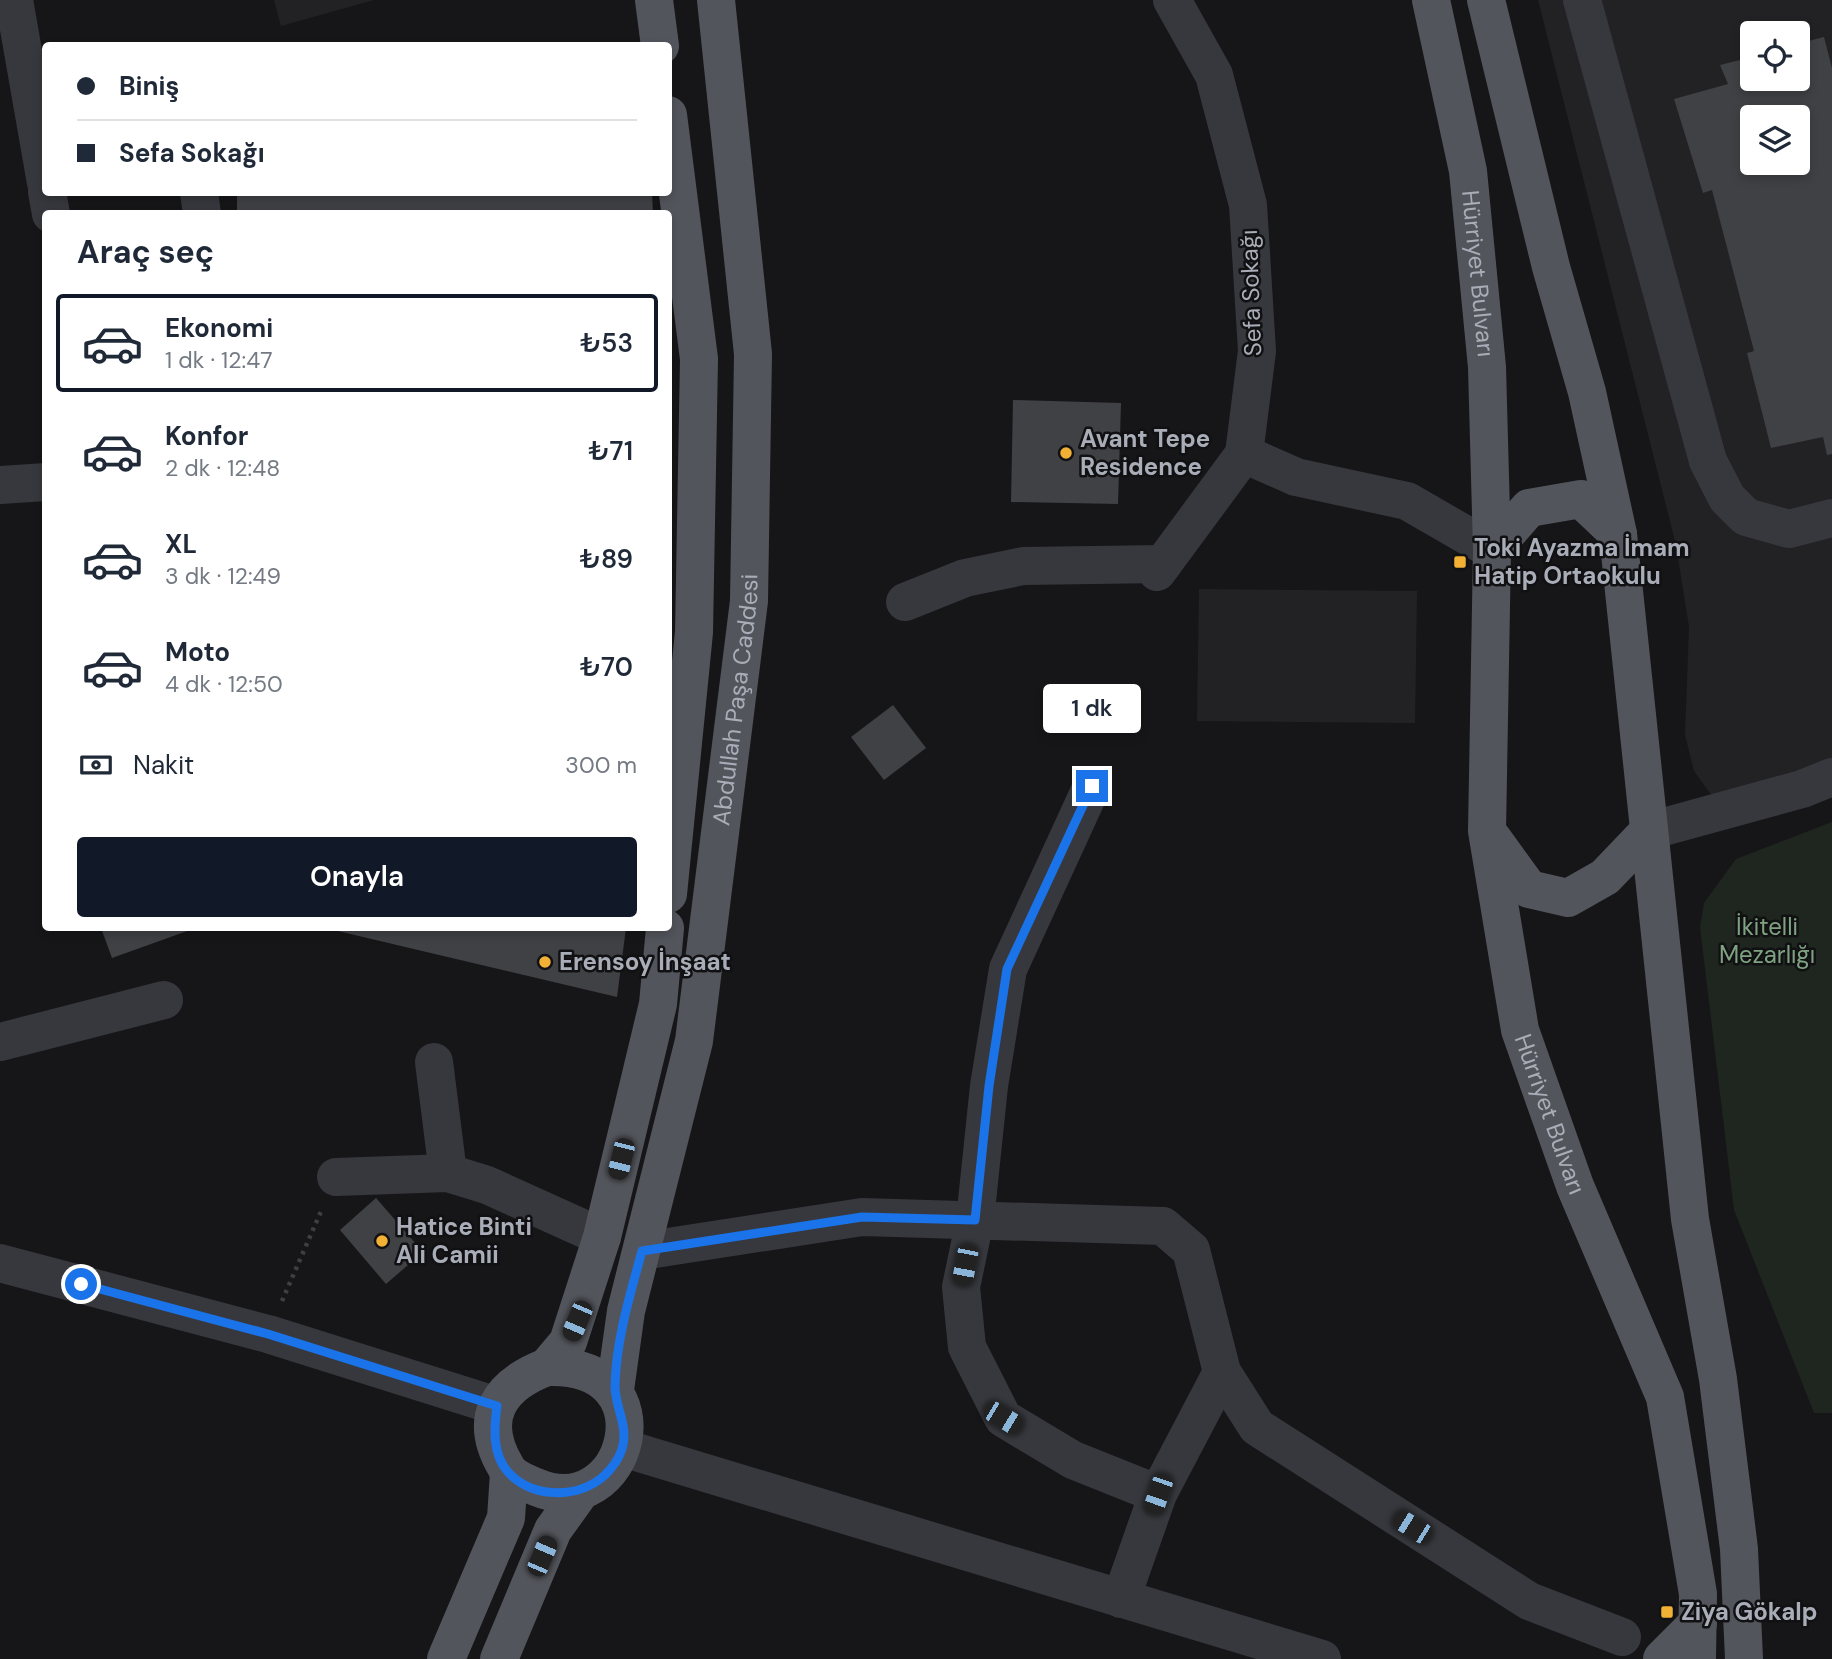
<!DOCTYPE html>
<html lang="tr">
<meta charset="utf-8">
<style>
body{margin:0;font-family:"DM Sans",sans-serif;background:#f2f2f3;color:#1f2937;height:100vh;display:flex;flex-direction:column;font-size:26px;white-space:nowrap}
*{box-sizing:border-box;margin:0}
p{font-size:23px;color:#747a83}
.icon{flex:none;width:38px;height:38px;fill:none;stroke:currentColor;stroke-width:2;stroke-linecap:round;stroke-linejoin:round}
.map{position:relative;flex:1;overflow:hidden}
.sheet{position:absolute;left:42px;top:210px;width:630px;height:721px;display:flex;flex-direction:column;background:#fff;border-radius:7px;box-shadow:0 4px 10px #0003}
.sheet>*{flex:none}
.top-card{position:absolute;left:42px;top:42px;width:630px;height:154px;border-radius:7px;box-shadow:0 4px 10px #0003;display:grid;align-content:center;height:154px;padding:0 35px;background:#fff}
.controls{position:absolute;left:1740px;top:21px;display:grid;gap:14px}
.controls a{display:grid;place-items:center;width:70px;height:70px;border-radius:7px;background:#fff;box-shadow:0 4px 10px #0003;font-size:35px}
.end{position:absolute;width:32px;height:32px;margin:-16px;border:9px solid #1a73e8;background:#fff;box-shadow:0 0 0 4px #fff}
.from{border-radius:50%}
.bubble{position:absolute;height:49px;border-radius:7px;background:#fff;box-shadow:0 4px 10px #0003;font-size:23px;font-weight:600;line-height:49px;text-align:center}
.car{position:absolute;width:21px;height:42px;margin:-21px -10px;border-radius:9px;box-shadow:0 0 5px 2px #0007;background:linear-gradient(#222 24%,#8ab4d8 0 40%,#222 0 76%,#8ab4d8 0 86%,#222 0)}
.top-card b{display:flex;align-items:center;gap:24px;height:66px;font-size:26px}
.top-card b+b{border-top:2px solid #e0e1e3}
.top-card i{width:18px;height:18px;background:#1f2937}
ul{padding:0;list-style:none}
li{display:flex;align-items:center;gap:21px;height:98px;margin:0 14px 10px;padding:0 21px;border:4px solid transparent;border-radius:7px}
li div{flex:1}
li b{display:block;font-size:26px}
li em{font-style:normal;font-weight:600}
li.current{border-color:#111827}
li>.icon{width:63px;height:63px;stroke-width:1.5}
h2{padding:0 35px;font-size:32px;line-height:84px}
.pay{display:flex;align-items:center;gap:18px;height:77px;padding:0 35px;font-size:26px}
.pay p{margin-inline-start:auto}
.button{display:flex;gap:14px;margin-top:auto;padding:14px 35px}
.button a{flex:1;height:80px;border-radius:7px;background:#111827;color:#fff;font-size:28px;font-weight:600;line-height:80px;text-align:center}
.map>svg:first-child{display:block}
</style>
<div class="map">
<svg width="1832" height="1659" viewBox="0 0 1832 1659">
<rect width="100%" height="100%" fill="#161618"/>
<!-- built -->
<g fill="#222225" fill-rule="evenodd">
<polygon points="274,0 374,0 281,26"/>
<path d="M1538 0H1832V786L1717 803 1694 771 1685 735 1689 627 1676 545ZM1752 33H1797V79H1752ZM1752 117H1797V163H1752Z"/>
<polygon points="1199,589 1417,591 1415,723 1197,721"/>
</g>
<!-- green -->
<polygon fill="#1e261f" points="1832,822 1832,1413 1814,1413 1734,1210 1700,927 1704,903 1736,859"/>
<!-- building -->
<g fill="#404145" fill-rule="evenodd">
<path d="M1824 37 1832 68V454L1827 455 1823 437 1771 448 1747 353 1754 351 1712 190 1703 193 1674 99 1728 84 1720 65 1752 57V79H1797V44ZM1752 117H1797V163H1752Z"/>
<polygon points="237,192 652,192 653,214 237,214"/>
<polygon points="1013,400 1121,403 1118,504 1011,502"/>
<polygon points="893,705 926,748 884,780 851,737"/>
<polygon points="101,928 189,928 190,930 112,958"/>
<polygon points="325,928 626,928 617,997"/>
<polygon points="376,1198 423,1252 386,1284 340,1230"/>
</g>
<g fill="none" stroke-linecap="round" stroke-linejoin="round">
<!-- path -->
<polyline stroke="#3d3f44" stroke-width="4.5" stroke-dasharray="3.5 5" stroke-linecap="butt" points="282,1301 322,1209"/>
<!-- minor -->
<g stroke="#37383d" stroke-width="38">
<polyline points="14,0 46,183"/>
<polyline points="1582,0 1708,461 1727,498 1746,517 1789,529 1832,518"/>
<polyline points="47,192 51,214"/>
<polyline points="199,192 202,214"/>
<polyline points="1244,454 1296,477 1407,501 1492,550"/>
<polyline points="0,485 46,482"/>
<polyline points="1157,572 1244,454 1257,351 1248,205 1214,75 1172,0"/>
<polyline points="905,602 965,578 1023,566 1163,564"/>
<polyline points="1092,786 1008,969 989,1086 975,1220 961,1287 967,1347 1003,1418 1073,1460 1158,1494"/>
<polyline points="1649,831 1802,789 1832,777"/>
<polyline points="0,1042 164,1000"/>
<polyline points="434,1062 448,1173"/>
<polyline points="336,1177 448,1173 487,1185 602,1237"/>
<polyline points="642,1251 862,1217 1163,1226 1191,1250 1222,1372 1257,1427 1529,1601 1622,1637"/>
<polyline points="0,1263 268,1334 497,1406"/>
<polyline points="623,1448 1322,1659"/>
<polyline points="1121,1599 1158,1494 1222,1372"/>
</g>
<!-- major -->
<g stroke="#53555c" stroke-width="38">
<polyline points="654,0 660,46"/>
<path id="s1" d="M1431 0 1468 171 1487 367 1492 550 1487 831 1520 1030 1575 1186 1665 1397 1698 1594 1697 1659"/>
<polyline points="1486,0 1551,267 1587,392 1618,534 1690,1219 1718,1379 1739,1549 1744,1659"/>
<polyline points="668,115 699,359 694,632 668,894"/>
<polyline points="1492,550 1529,508 1581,499 1618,534"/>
<polyline points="1492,838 1529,889 1568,898 1605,877 1649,831"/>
<polyline points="547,1367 568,1342 602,1237 658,1004 665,928"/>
<path d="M547 1367C673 1362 628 1526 536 1487 526 1483 511 1477 506 1467 477 1418 499 1385 547 1367Z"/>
<path id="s2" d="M615 1390 626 1311 694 1041 749 601 753 354 716 0"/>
<polyline points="446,1659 506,1518 509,1473"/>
<polyline points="499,1659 553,1530 581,1491"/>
<polyline points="1662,1659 1698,1623"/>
</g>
</g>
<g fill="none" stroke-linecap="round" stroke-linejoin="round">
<!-- route -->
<path stroke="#1a73e8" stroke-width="9" d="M81 1284 268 1334 497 1406C494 1428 492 1454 508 1472 532 1499 579 1499 605 1475 612 1468 619 1459 622 1449 629 1426 615 1408 615 1386 616 1340 630 1295 642 1251L862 1217 975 1220 989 1086 1007 969 1092 786"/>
</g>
<!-- markers -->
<g fill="#f2b134" stroke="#111113" stroke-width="2.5">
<circle cx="1066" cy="453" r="7"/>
<rect x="1453" y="555" width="14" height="14" rx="3.5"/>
<circle cx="545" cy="962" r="7"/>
<circle cx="382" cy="1241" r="7"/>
<rect x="1660" y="1605" width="14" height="14" rx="3.5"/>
</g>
<g text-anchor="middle" stroke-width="5" stroke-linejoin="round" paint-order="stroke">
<!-- street labels -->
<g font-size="24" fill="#a8adb8" stroke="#111113">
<text dy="8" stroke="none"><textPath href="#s1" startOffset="278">Hürriyet Bulvarı</textPath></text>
<text transform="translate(1251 293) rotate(-92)" y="8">Sefa Sokağı</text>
<text dy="8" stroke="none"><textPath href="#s2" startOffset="702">Abdullah Paşa Caddesi</textPath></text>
<text dy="8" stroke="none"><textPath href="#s1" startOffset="1127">Hürriyet Bulvarı</textPath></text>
</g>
<!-- poi labels -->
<g font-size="24" font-weight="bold" fill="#a8adb8" stroke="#111113" text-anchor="start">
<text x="1080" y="447">Avant Tepe<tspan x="1080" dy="28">Residence</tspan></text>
<text x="1474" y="556">Toki Ayazma İmam<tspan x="1474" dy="28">Hatip Ortaokulu</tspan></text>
<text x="559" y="970">Erensoy İnşaat</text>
<text x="396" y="1235">Hatice Binti<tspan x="396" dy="28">Ali Camii</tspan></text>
<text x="1681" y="1620">Ziya Gökalp</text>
</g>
<!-- park labels -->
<g font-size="24" fill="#7fa381" stroke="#111113">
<text x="1767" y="935">İkitelli<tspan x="1767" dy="28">Mezarlığı</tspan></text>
</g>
</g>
</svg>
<div class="controls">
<a><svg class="icon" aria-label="locate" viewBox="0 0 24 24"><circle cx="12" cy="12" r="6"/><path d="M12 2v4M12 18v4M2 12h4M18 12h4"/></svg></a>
<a><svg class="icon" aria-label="layers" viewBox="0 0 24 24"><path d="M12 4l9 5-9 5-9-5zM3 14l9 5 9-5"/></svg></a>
</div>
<i class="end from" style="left:81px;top:1284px"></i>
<i class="end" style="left:1092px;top:786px"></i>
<div class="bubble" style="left:1043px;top:684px;width:98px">1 dk</div>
<i class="car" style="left:621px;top:1159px;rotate:194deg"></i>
<i class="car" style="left:965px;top:1265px;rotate:191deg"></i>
<i class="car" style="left:577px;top:1321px;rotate:203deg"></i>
<i class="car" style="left:1003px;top:1418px;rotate:121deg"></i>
<i class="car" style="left:1158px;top:1494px;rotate:199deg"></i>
<i class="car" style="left:1412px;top:1527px;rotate:302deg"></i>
<i class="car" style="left:542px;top:1556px;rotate:23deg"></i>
<div class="top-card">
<b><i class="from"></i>Biniş</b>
<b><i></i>Sefa Sokağı</b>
</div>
<section class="sheet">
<h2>Araç seç</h2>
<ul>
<li class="current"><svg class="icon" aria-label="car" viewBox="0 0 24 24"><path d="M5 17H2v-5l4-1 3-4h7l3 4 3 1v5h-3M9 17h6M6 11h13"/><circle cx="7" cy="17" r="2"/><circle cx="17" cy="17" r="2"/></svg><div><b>Ekonomi</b><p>1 dk · 12:47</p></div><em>₺53</em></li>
<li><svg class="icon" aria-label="car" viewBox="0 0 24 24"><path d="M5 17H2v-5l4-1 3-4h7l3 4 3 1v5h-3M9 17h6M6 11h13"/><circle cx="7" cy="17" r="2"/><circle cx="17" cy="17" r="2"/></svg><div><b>Konfor</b><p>2 dk · 12:48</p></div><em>₺71</em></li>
<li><svg class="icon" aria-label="car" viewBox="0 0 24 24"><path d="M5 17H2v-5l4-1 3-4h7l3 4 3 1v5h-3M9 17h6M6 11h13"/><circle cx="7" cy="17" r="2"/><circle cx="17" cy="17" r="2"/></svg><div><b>XL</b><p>3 dk · 12:49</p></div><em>₺89</em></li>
<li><svg class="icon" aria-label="car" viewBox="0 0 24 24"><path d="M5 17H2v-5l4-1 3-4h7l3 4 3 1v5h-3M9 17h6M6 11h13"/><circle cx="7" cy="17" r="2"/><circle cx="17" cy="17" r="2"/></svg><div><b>Moto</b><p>4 dk · 12:50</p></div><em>₺70</em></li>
</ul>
<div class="pay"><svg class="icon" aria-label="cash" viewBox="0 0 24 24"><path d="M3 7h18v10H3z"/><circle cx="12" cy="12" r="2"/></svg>Nakit<p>300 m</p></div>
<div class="button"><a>Onayla</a></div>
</section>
</div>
